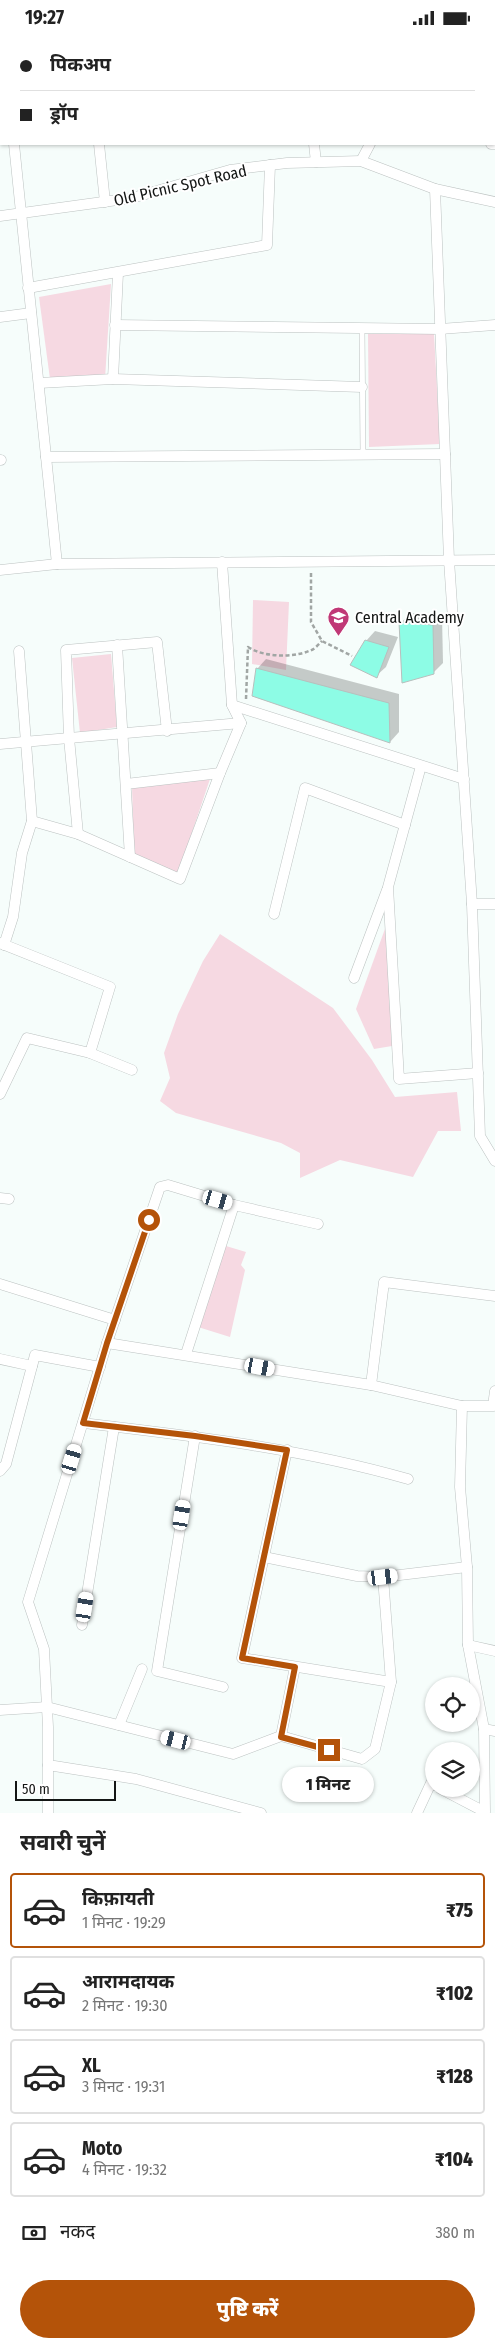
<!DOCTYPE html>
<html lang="hi">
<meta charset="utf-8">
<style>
body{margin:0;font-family:"Fira Sans Condensed","Noto Sans Devanagari",sans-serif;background:#f6f6f6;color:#222;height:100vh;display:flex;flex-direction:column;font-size:19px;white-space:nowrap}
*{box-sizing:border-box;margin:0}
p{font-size:16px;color:#767676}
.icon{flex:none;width:28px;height:28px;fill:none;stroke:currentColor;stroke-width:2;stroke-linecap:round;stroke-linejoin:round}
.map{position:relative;height:1778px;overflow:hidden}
.details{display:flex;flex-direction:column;background:#fff;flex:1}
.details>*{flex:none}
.banner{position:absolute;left:0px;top:0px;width:495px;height:110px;box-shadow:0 1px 4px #0004;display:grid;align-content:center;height:110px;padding:0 20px;background:#fff}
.tools{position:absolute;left:425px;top:1642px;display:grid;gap:10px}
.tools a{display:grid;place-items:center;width:55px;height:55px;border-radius:50%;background:#fff;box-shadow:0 1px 4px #0004;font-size:25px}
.scale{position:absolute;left:15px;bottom:12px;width:101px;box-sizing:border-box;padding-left:5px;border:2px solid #141615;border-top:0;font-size:14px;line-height:18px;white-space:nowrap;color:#141615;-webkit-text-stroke:4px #fff;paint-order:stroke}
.end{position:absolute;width:22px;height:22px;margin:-11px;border:6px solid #b45309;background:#fff;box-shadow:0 0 0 2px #fff}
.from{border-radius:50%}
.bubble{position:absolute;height:35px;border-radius:18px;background:#fff;box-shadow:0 1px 4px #0004;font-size:16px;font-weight:800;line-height:35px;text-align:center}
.car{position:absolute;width:15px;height:30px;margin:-15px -8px;border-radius:6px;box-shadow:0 0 4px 1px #0007;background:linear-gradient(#fff 24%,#345 0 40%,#fff 0 76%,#345 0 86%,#fff 0)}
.banner b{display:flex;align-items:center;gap:18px;height:48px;font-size:19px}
.banner b+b{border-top:1px solid #e0e0e0}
.banner i{width:12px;height:12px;background:#222}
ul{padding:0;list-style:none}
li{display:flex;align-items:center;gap:15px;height:75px;margin:0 10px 8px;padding:0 10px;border:2px solid #e0e0e0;border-radius:5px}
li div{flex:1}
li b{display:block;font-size:19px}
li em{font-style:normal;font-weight:800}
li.on{border-color:#b45309}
li>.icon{width:45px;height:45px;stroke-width:1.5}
h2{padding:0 20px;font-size:22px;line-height:60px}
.pay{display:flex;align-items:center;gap:12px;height:55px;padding:0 20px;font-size:19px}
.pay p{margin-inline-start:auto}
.cta{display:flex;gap:10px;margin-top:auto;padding:10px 20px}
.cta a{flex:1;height:58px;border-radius:30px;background:#b45309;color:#fff;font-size:20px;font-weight:800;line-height:58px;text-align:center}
.status{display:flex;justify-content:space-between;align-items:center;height:35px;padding:0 25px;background:#fff;direction:ltr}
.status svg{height:14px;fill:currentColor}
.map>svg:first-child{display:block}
</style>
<div class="status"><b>19:27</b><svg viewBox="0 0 49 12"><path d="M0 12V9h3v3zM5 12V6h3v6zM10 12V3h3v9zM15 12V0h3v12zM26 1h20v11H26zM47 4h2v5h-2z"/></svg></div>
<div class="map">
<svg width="495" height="1778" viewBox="0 0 495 1778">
<rect width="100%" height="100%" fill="#f6fdfb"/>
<!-- green -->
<g fill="#f6d9e2">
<polygon points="111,249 105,344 50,344 39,262"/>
<polygon points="368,299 434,299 440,409 369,412"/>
<polygon points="253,565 289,567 286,635 252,629"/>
<polygon points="111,619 117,692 80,698 72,623"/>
<polygon points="210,744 178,839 134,820 132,751"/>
<polygon points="386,891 392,1011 374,1014 356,974"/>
<polygon points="220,899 333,973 372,1025 395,1062 457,1057 461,1096 438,1096 413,1142 340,1125 300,1143 300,1118 281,1108 176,1078 160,1066 170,1043 164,1018 178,979 203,926"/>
<polygon points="226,1211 246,1217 241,1230 245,1235 230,1302 198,1292"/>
</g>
<!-- shadow -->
<g fill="#0003">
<polygon points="410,578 442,581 443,628 433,638 401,588"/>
<polygon points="375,596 398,602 386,632 376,641 366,606"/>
<polygon points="266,624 399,659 399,697 390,707 257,634"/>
</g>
<!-- building -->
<g fill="#8dfce5" stroke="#b8bfbd">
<polygon points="399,587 433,590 434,639 402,648"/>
<polygon points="365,605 389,612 377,643 350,630"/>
<polygon points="256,633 389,668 390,708 252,661"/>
</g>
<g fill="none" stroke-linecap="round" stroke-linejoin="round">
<defs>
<polyline id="service" points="362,293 363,419"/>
<g id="minor">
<polyline points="3,0 3,1"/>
<polyline points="89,0 89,1"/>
<polyline points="220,0 220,1"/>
<polyline points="302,0 302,1"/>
<polyline points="385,0 385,1"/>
<polyline points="429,1 430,0"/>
<polyline points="14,109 57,529"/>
<polyline points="99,109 105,167"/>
<polyline points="314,109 316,127"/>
<polyline points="491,109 494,109"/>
<polyline points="361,126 370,109"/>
<polyline points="435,154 449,525 472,869 480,1101 495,1126"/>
<polyline points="0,181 132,163 230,135 287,128 361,126 435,154 495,167"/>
<polyline points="28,253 267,210 270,130"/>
<polyline points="0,282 31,278"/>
<polyline points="115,290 440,294 495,290"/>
<polyline points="113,344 118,238"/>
<polyline points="39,348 113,344 362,352"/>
<polyline points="46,422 445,419"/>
<polyline points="0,425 1,425"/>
<polyline points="0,535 57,529 495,525"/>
<polyline points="117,610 130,822"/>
<polyline points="19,616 32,786"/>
<polyline points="232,670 464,744"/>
<polyline points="0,709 241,688"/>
<polyline points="421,731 388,852 399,1044 478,1038"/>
<polyline points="126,749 220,738"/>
<polyline points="78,799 69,703 66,615 157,607 167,696"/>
<polyline points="472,869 495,869"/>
<polyline points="274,879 305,753 405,790"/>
<polyline points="0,908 110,952 90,1018 27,1003 0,1059"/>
<polyline points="4,910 13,882 22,818 32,786 78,799 180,844 220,738 241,688 232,670 222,527"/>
<polyline points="354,943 387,855"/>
<polyline points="90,1018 132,1035"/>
<polyline points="0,1163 9,1164"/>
<polyline points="0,1249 115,1285"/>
<polyline points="107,1308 160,1152 168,1150 234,1170 318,1189"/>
<polyline points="186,1319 234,1170"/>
<polyline points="0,1324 32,1331"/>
<polyline points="371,1350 384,1247 495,1261"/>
<path d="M83 1388C194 1401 299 1413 408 1444"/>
<polyline points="195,1401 157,1636 223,1652"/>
<polyline points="0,1436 6,1429 35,1320 100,1332"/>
<polyline points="264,1522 357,1541 383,1542 467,1532"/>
<polyline points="383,1542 391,1647"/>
<polyline points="82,1590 114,1392"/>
<polyline points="468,1610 495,1616"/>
<polyline points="0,1675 47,1672 233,1719 281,1701 295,1632"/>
<polyline points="119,1690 142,1634"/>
<polyline points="484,1694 495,1696"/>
<polyline points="281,1701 362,1724 375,1714 391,1647 242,1623 287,1415"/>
<polyline points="48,1730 136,1744 261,1778"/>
<polyline points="441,1754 485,1777 484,1694 468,1610 467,1532 460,1452 462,1371"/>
<polyline points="48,1778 48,1692 44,1614 28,1567 107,1308 371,1350 462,1371 493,1371 495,1356"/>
<polyline points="417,1778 431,1748 434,1750"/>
</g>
</defs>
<!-- service casing -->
<use href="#service" stroke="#bcc2c1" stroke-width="6"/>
<!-- minor casing -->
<use href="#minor" stroke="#bcc2c1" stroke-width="11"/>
<!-- path -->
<g stroke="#a1a6a4" stroke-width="2.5" stroke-dasharray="4 2.5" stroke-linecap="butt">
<polyline points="311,538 311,587 322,606 352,621"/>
<path d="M246 664 248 612C263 622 292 623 309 616 314 615 318 610 322 606"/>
</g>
<!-- service -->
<use href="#service" stroke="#fff" stroke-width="5"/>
<!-- minor -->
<use href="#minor" stroke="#fff" stroke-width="10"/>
</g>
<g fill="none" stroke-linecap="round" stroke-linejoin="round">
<!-- route -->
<polyline stroke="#b45309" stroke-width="6" points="149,1185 107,1308 83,1388 195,1401 287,1415 242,1623 295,1632 281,1702 329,1715"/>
</g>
<!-- icons -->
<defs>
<symbol id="school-pin" viewBox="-11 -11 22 30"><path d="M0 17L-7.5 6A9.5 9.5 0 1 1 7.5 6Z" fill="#c03876" stroke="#fff"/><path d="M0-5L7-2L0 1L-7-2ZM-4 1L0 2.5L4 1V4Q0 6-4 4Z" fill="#fff"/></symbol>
</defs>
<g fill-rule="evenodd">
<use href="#school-pin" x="326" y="570" width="25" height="34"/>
</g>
<g text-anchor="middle" stroke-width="4" stroke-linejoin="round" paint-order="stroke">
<!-- street labels -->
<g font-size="16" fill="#141615" stroke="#fff">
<text transform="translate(180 150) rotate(-13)" y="6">Old Picnic Spot Road</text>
</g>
<!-- poi labels -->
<g font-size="16" fill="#141615" stroke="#fff" text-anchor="start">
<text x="355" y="588">Central Academy</text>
</g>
</g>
</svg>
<div class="tools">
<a><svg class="icon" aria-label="locate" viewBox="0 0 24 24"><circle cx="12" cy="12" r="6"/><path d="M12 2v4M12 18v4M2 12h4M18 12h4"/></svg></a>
<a><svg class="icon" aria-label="layers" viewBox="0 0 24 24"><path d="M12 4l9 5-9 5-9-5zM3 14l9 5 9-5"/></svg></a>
</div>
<div class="scale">50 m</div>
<i class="end from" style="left:149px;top:1185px"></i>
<i class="end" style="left:329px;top:1715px"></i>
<div class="bubble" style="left:282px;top:1732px;width:92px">1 मिनट</div>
<i class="car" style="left:218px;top:1165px;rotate:106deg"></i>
<i class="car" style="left:260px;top:1332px;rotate:100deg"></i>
<i class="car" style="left:72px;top:1424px;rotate:17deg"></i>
<i class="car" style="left:182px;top:1480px;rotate:9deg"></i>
<i class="car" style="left:383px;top:1542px;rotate:83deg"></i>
<i class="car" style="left:85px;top:1572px;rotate:9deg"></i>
<i class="car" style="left:176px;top:1705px;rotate:284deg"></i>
<div class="banner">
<b><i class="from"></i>पिकअप</b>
<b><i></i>ड्रॉप</b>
</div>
</div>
<section class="details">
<h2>सवारी चुनें</h2>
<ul>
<li class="on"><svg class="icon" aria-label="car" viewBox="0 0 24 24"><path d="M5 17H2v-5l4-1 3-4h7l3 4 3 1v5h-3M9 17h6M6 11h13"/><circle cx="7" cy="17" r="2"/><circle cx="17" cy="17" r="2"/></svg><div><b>किफ़ायती</b><p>1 मिनट · 19:29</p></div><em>₹75</em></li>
<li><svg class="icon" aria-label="car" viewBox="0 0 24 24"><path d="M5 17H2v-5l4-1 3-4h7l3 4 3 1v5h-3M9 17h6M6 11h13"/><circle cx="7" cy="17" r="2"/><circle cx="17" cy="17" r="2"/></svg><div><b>आरामदायक</b><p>2 मिनट · 19:30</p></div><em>₹102</em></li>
<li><svg class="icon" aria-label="car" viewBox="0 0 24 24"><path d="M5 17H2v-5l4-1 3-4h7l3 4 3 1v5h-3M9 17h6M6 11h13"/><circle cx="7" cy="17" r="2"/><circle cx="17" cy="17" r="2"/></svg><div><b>XL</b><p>3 मिनट · 19:31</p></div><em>₹128</em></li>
<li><svg class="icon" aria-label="car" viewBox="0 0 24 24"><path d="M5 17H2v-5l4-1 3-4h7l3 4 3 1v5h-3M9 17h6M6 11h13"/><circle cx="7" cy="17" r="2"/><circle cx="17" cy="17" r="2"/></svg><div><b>Moto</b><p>4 मिनट · 19:32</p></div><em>₹104</em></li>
</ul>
<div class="pay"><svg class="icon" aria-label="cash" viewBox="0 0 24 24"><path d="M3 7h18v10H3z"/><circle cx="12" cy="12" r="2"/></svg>नकद<p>380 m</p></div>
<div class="cta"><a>पुष्टि करें</a></div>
</section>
